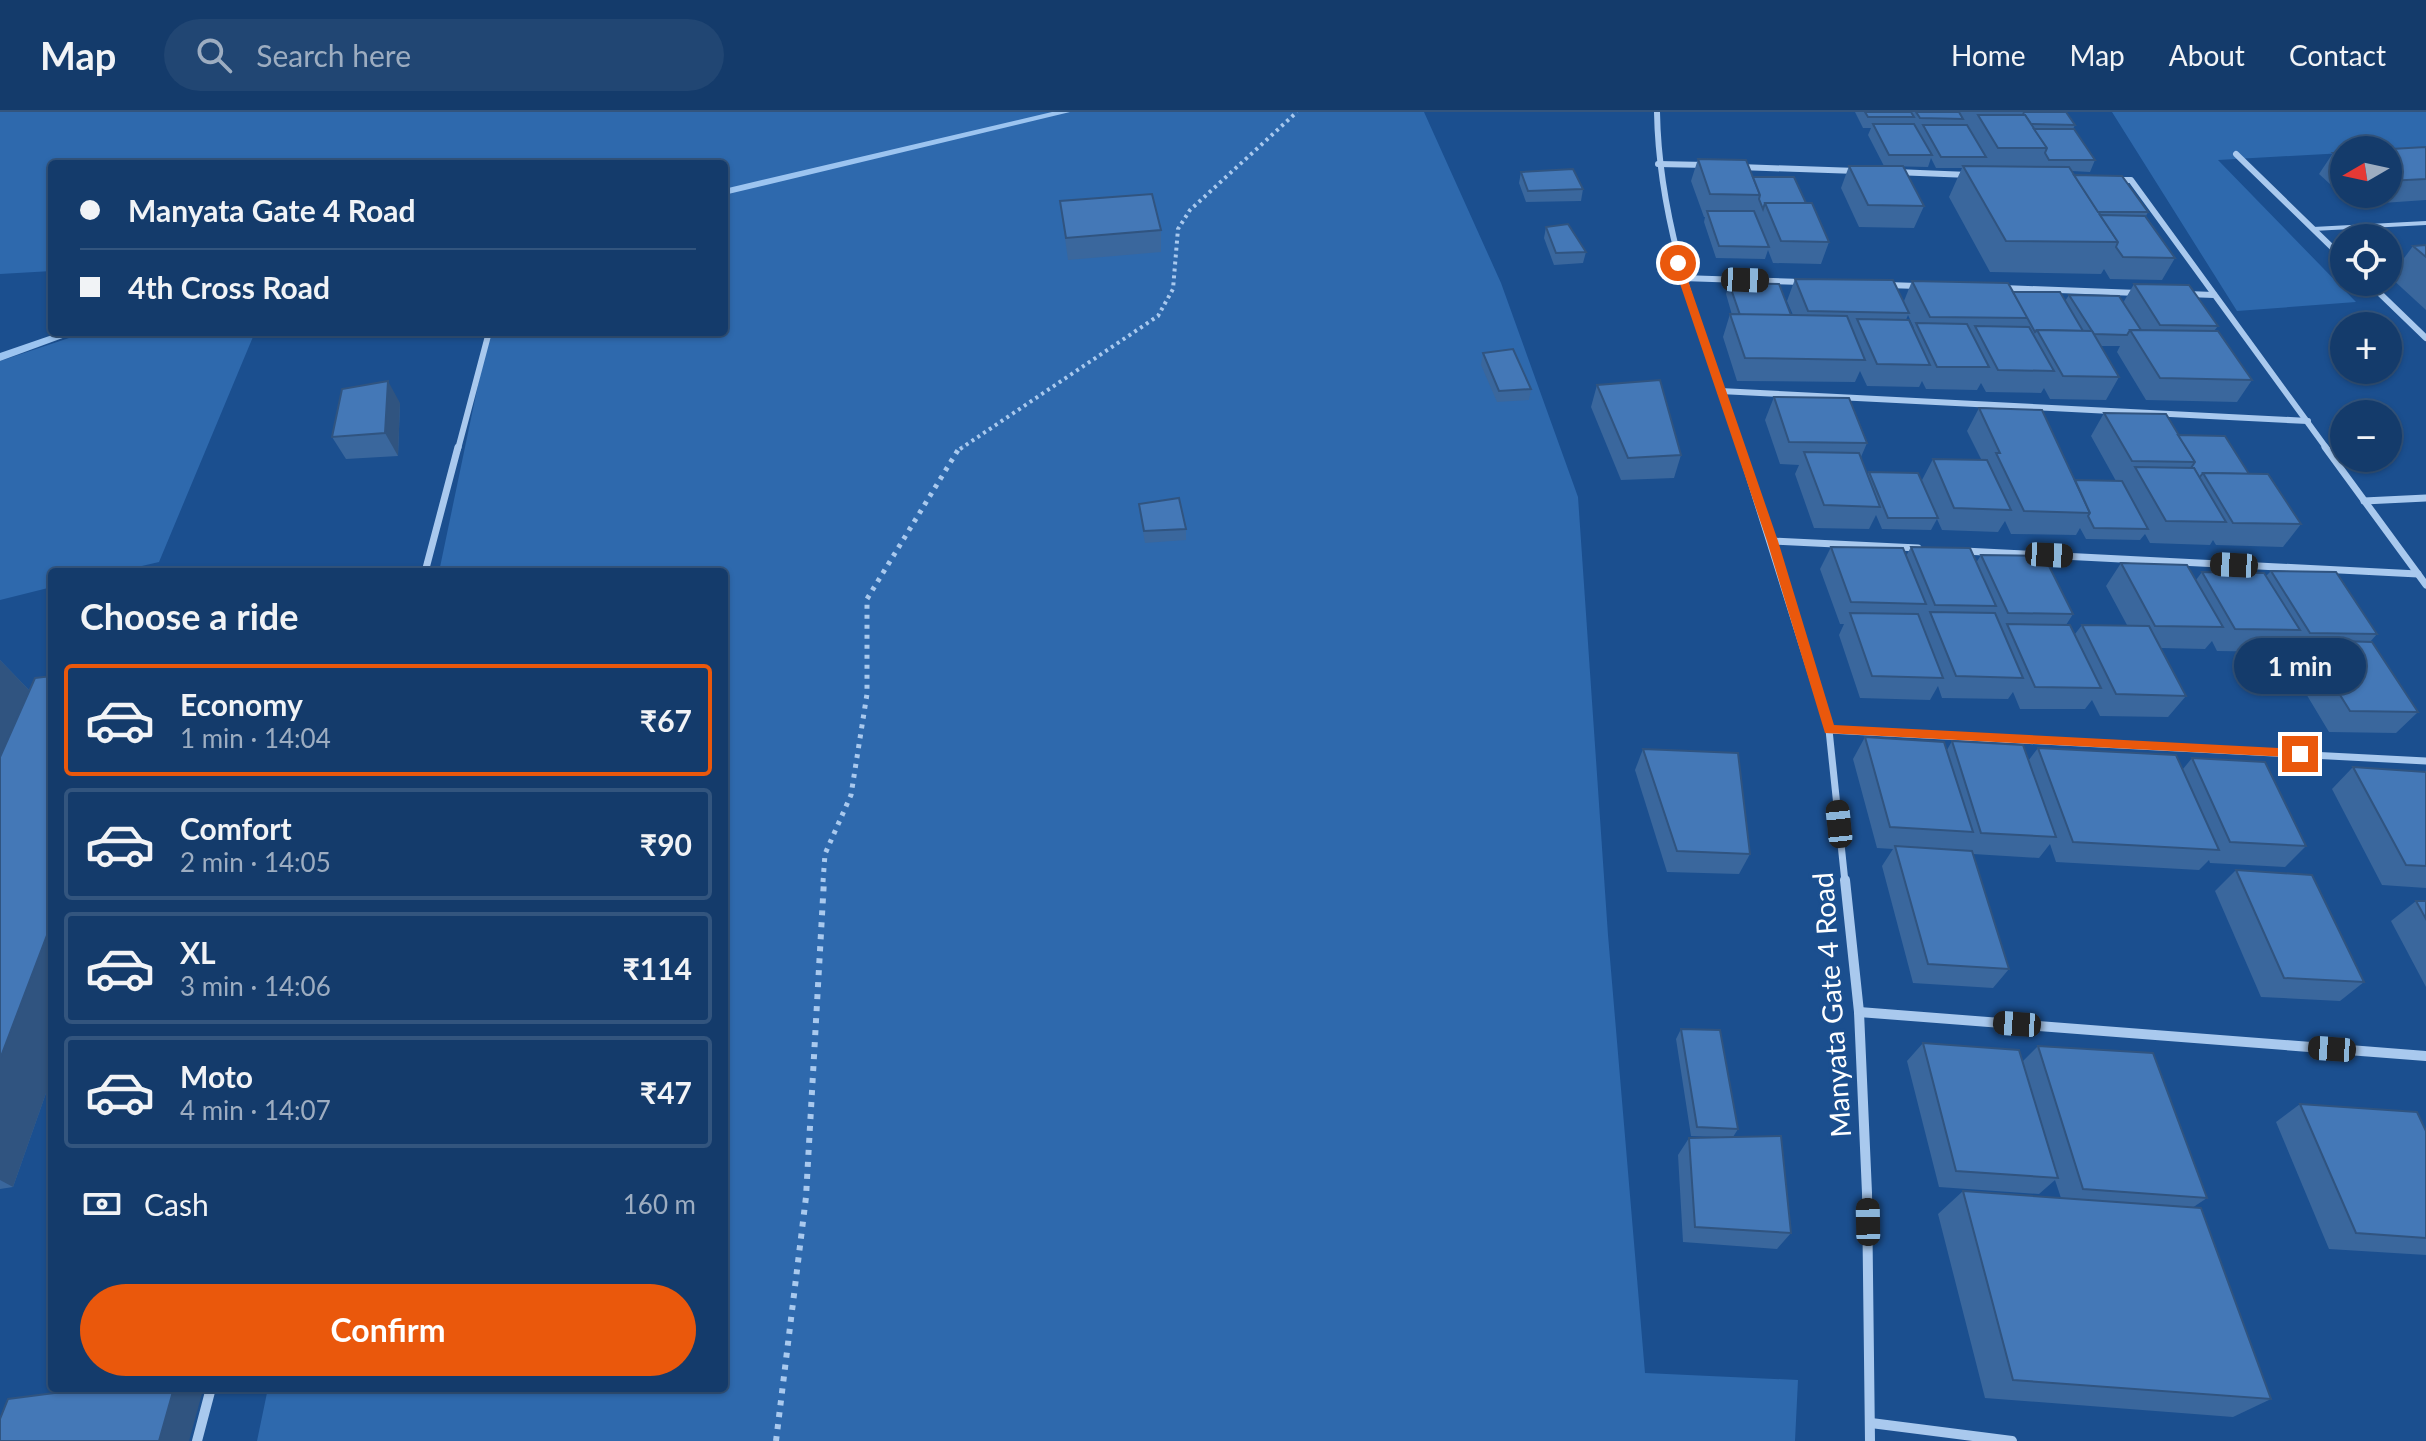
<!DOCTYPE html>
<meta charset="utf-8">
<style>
body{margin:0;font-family:Lato,sans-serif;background:#214673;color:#f1f3f6;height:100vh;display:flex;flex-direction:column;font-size:30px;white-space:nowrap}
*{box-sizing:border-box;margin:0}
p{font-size:26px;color:#9dadc1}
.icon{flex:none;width:44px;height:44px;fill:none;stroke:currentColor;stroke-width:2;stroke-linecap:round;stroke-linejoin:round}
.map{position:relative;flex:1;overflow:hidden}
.sheet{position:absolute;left:48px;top:456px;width:680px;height:824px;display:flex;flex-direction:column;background:#143b6b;border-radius:8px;box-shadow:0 2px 6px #0004,0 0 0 2px #33557e}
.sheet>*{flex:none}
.hud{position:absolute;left:48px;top:48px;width:680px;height:176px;border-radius:8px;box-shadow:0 2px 6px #0004,0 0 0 2px #33557e;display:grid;align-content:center;height:176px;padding:0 32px;background:#143b6b}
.needle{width:52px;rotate:261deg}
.buttons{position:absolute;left:2330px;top:24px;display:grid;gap:16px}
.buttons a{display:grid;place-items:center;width:72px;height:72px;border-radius:50%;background:#143b6b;box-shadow:0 2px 6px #0004,0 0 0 2px #33557e;font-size:40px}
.end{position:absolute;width:36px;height:36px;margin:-18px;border:10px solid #ea580c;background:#fff;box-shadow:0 0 0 4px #fff}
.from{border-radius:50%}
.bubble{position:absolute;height:56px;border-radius:28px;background:#143b6b;box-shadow:0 2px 6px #0004,0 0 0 2px #33557e;font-size:26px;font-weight:700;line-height:56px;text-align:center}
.car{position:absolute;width:24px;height:48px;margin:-24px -12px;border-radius:10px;box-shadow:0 0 6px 2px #0007;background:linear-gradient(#222 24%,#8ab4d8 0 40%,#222 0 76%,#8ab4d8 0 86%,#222 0)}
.hud b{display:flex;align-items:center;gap:28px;height:76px;font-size:30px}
.hud b+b{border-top:2px solid #33557e}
.hud i{width:20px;height:20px;background:#f1f3f6}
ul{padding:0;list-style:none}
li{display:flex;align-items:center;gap:24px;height:112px;margin:0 16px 12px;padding:0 16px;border:4px solid #33557e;border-radius:8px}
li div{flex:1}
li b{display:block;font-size:30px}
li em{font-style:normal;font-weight:700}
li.current{border-color:#ea580c}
li>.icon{width:72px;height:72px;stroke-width:1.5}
h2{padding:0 32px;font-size:36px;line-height:96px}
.pay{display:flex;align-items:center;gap:20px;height:88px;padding:0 32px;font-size:30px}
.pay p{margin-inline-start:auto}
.action{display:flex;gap:16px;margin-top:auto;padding:16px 32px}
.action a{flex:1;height:92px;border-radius:48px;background:#ea580c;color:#fff;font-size:32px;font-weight:700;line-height:92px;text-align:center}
header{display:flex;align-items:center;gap:48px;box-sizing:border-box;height:112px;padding:0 40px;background:#143b6b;border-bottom:2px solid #33557e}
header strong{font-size:38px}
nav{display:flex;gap:44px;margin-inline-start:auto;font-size:28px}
.search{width:560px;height:72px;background:#214673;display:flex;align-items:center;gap:20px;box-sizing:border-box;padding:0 28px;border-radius:44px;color:#9dadc1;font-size:30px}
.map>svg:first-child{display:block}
</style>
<header>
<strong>Map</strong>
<div class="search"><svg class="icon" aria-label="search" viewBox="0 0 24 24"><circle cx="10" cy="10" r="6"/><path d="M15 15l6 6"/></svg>Search here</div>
<nav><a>Home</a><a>Map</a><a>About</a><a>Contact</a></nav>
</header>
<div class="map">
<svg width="2426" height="1329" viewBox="0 0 2426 1329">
<rect width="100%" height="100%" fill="#1b4f8f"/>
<!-- green -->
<g fill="#2e69ad">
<polygon points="0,0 1424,0 1501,171 1578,385 1608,823 1645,1261 1798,1268 1795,1329 257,1329 268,1276 724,1276 724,460 439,460 489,220 724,220 724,52 52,52 52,159 0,162"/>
<polygon points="2112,0 2426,0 2426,36 2344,38 2344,41 2218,48 2356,190 2237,199"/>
<polygon points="87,220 255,220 159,450 116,460 52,460 52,475 0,488 0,249"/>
</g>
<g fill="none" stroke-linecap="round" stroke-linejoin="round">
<!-- stream -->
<g fill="#9cc4f0" fill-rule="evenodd">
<polygon points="1052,0 1070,0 724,83 724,77"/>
<polygon points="61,220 79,220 0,249 0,241"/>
</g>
<!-- path-far2 -->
<polyline stroke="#a9c9ee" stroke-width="4" stroke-dasharray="3 4" stroke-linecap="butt" points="960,337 1158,204 1173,177 1178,117 1190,98 1297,0"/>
<!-- path-far1 -->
<polyline stroke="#a9c9ee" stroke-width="5" stroke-dasharray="4 6" stroke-linecap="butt" points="823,770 825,742 851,683 867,582 867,487 958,338 963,335"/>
<!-- path -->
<polyline stroke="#a9c9ee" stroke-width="6" stroke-dasharray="5 7" stroke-linecap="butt" points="776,1329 806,1085 824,768"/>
<!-- lane -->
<polyline stroke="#a9c9ee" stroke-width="4" points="2313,117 2426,111"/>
<!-- street-far2 -->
<g stroke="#a9c9ee" stroke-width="6">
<path d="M1657 0C1659 119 1703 225 1741 337"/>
<polyline points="2236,42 2344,147"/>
<polyline points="1658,52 1706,53"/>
<polyline points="1739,55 1857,59"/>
<polyline points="1895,60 1969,63"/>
<polyline points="2115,68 2131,68 2327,337"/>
<polyline points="1682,166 1802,170"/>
<polyline points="2368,170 2426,226"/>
<polyline points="1887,173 1918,174"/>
<polyline points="2003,176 2138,181"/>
<polyline points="2187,182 2214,183"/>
<polyline points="1720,279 2308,309"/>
<polyline points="458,337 489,220"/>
</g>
<!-- street-far1 -->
<g stroke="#a9c9ee" stroke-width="7">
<polyline points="1740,335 1829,618 1845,770"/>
<polyline points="2325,335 2426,473"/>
<polyline points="2364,389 2426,386"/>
<polyline points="1772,429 1918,436"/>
<polyline points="1964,439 2418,462"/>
<polyline points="425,460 458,335"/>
<polyline points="1829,618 2426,649"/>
</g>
<!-- street -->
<g stroke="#a9c9ee" stroke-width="10">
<polyline points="1845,768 1859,900 1867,1081 1870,1329"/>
<polyline points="1859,900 2426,944"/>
<polyline points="1871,1311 2012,1329"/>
<polyline points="197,1329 211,1276"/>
</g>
</g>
<!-- wall -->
<g fill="#3a679d" fill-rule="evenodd">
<polygon points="1855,0 2066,0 2075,13 2073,17 2095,48 2090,60 2072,59 2074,63 2148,100 2146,104 2175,146 2162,168 2110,167 2104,157 2101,162 1990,160 1949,85 1962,56 1936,56 1931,46 1928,55 1884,54 1868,23 1871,16 1863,16"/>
<polygon points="2426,35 2426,88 2353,93 2319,62 2333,41 2344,40 2344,82 2388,82 2388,38"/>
<polygon points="1698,47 1753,65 1806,91 1829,130 1821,152 1773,151 1768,138 1765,147 1716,146 1704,110 1705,105 1704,105 1691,69"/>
<polygon points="1849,54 1924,94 1914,116 1859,115 1841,76"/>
<polygon points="1521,60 1583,77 1581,89 1526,90 1519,71"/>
<polygon points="1060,89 1161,118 1161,140 1068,148"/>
<polygon points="1546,115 1586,140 1583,151 1554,153 1544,126"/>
<polygon points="2426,133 2426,198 2390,165 2413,134"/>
<path d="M1795 167 1904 189 1912 169 2013 180 2065 189 2069 183 2123 191 2134 172 2218 214 2214 219 2252 268 2237 290 2146 288 2117 240 2120 234H2101L2119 265 2106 288 2050 287 2044 276 2041 281 1986 280 1981 271 1977 278 1926 277 1922 269 1919 275 1867 274 1860 259 1855 270 1737 269 1723 225 1730 202 1732 203 1726 182 1729 171 1793 203 1787 189ZM1908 203 1914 216V217L1906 208Z"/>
<polygon points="1483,241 1531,277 1529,288 1497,290 1481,253"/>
<polygon points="1597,273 1681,343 1674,366 1621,368 1591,295"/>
<polygon points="1774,285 1867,331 1861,345 1867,363 1869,360 1922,368 1933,347 1981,347 1967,319 1979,296 2075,368 2116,369 2091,324 2104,301 2178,323 2249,362 2301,412 2283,435 2216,433 2213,428 2210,433 2150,431 2145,422 2140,428 2086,427 2080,416 2076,423 2011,422 2005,409 1998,420 1942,418 1937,407 1931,418 1882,417 1876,403 1869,417 1814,416 1795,362 1799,353 1780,352 1765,308"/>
<polygon points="400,291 398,344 346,347 332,325"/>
<polygon points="1139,392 1186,417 1186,428 1145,431 1140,403"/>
<polygon points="1831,435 1906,444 1911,435 1976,451 1981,443 2073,502 2066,513 2075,522 2082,513 2127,513 2106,474 2121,451 2196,468 2202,460 2266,464 2271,459 2377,522 2370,530 2418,600 2396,621 2329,620 2287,550 2293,543 2290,543 2285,535 2281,540 2217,539 2212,529 2205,537 2161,536 2186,584 2168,605 2100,604 2092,588 2085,597 2020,597 2013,580 2008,587 1942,586 1938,574 1930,588 1860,586 1839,523 1844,512 1840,512 1820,457"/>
<polygon points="0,548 29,578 20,600 52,564 52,964 13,1075 0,1077"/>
<polygon points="1865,625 1947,638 1952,629 2028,649 2038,636 2183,657 2192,646 2306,734 2285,755 2210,751 2209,748 2199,758 2056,750 2050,732 2039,746 1973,742 2009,857 1993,876 1913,871 1882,754 1893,737 1877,736 1853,647"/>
<polygon points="1643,637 1750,742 1739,762 1667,760 1635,658"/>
<polygon points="2353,655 2426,660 2426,776 2382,773 2332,677"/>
<polygon points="2236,758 2364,870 2340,889 2261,885 2215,779"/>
<polygon points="2416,789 2426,789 2426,875 2391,809"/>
<polygon points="1681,917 1738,1017 1733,1025 1791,1121 1777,1137 1683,1130 1678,1043 1689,1026 1720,1025 1691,1024 1676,927"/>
<polygon points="1923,931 2023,949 2038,934 2207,1086 2192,1096 2271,1287 2233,1305 1985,1286 1938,1102 1963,1079 2061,1086 2055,1068 2039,1082 1939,1075 1907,949"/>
<polygon points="2300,992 2426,1019 2426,1143 2329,1137 2276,1010"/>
</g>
<!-- shaded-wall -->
<g fill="#305480">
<polygon points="388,269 400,291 398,344 385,321"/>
<polygon points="0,548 29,578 0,652"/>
<polygon points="52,810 52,964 13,1075 0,1068 0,947"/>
<polygon points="174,1276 199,1276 203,1278 189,1329 159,1329"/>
</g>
<!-- building -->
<g fill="#4478b7" stroke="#305480" stroke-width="2">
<polygon points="1865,0 1911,0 1914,5 1868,5"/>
<polygon points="1916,0 1959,0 1963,7 1920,6"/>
<polygon points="2024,0 2066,0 2075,13 2031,12 2025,3 2023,3"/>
<polygon points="1978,3 2025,3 2047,36 1998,36"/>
<polygon points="1873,12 1914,12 1932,43 1889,43"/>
<polygon points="1923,13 1967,13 1986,45 1941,45"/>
<polygon points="2034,17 2074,17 2095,48 2049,48 2045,41 2047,36"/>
<polygon points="2426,35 2426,67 2388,69 2388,38 2373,38"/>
<polygon points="2344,40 2344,50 2333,41"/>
<polygon points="1698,47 1746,48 1760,83 1710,82"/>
<polygon points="1849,54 1903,54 1924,94 1868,93"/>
<polygon points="1963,54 2069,55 2118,130 2006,129"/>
<polygon points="1573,57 1583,77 1528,79 1521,60"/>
<polygon points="2074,63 2122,64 2148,100 2098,100"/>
<polygon points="1753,65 1794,65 1806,91 1765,91 1763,97 1759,87 1760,83"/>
<polygon points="1152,82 1161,118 1066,126 1060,89"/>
<polygon points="1765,91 1812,91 1829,130 1781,129"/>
<polygon points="1707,99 1754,99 1769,135 1719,134"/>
<polygon points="2100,103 2145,104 2175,146 2123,145 2116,135 2118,130"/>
<polygon points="1568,112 1586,140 1556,141 1546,115"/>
<polygon points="2426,133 2426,145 2413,134"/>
<polygon points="1795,167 1893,168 1909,201 1808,199"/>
<polygon points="1912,169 2008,171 2028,206 1930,205"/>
<polygon points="1729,171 1779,172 1791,203 1740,203"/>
<polygon points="2134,172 2189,173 2218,214 2160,213"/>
<polygon points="2013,180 2060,180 2083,219 2037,218 2035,220"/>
<polygon points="2069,183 2119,184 2141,218 2130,218 2127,223 2094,222"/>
<polygon points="1730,202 1847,204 1865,248 1745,246"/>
<polygon points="1857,207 1909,208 1930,253 1877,252"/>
<polygon points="1916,211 1967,212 1989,255 1937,255"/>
<polygon points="1975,214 2029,215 2054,259 1998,258"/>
<polygon points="2037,218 2092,219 2119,265 2063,264"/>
<polygon points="2130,218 2218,219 2252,268 2160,266"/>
<polygon points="1513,237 1531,277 1499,279 1483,241"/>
<polygon points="1660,268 1681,343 1628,346 1597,273"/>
<polygon points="388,269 385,321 332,325 342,277"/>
<polygon points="1774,285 1849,286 1867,331 1789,330"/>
<polygon points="1979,296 2042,298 2090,401 2024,399 1996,341 2000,341"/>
<polygon points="2104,301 2166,302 2195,350 2132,349"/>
<polygon points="2178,323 2225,324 2249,362 2203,361 2199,366 2194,356 2191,356 2195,350"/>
<polygon points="1804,340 1859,341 1880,395 1824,393"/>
<polygon points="1933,347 1987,348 2011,398 1954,396"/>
<polygon points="2135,355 2194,356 2226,410 2166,409"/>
<polygon points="1869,360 1918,361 1938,406 1888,406"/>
<polygon points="2203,361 2268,362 2301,412 2233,411"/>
<polygon points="2075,368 2122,369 2148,417 2094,416 2088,404 2090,401"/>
<polygon points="1179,386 1186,417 1144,419 1139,392"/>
<polygon points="1831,435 1903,436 1926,492 1851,490"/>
<polygon points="1911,435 1970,436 1996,494 1935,493"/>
<polygon points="1981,443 2044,444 2073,502 2008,501"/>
<polygon points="2121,451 2187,453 2223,515 2155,514"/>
<polygon points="2271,459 2336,460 2377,522 2310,521"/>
<polygon points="2202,460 2264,461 2300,518 2235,517"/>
<polygon points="1930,500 1995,501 2023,566 1956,564"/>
<polygon points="1850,501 1918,502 1943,566 1872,564"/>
<polygon points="2007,512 2070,513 2101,576 2035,575"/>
<polygon points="2082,513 2149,514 2186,584 2116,582"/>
<polygon points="2306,528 2372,530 2418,600 2350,599"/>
<polygon points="52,564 52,810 0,947 0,645 35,566"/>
<polygon points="1865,625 1944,630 1973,720 1890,715"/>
<polygon points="1952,629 2023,633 2056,725 1981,721"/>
<polygon points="2038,636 2176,643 2219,738 2073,730"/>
<polygon points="1643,637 1738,641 1750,742 1677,739"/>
<polygon points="2192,646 2265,650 2306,734 2230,730"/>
<polygon points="2353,655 2426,660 2426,754 2406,753"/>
<polygon points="1895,734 1972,739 2009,857 1928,852"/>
<polygon points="2236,758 2312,763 2364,870 2284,866"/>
<polygon points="2416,789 2426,789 2426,807"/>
<polygon points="1681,917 1720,918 1738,1017 1697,1015"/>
<polygon points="1923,931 2019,938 2058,1066 1956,1059"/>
<polygon points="2038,934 2153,941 2207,1086 2083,1077"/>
<polygon points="2300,992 2417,1000 2426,1019 2426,1126 2356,1121"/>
<polygon points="1781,1024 1791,1121 1695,1115 1689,1026"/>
<polygon points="1963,1079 2201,1096 2271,1287 2013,1268"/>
<polygon points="93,1276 174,1276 159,1329 0,1329 0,1307 8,1287"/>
</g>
<!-- route -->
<polygon fill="#ea580c" points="1678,148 1682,151 1778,429 1834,613 2300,637 2307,642 2305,646 1825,621 1767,429 1673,151"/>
<g text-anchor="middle" stroke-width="7" stroke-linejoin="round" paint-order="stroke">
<!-- street labels -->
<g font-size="28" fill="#fff" stroke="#1b4f8f">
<text transform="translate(1832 893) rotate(-94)" y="10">Manyata Gate 4 Road</text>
</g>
</g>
</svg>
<div class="buttons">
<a><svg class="needle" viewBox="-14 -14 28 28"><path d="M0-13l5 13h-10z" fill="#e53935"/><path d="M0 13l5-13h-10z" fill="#9dadc1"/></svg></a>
<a><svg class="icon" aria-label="locate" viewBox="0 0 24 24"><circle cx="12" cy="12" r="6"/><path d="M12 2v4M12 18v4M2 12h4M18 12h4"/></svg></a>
<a>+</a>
<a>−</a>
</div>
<i class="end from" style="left:1678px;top:151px"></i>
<i class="end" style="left:2300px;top:642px"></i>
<div class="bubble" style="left:2234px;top:526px;width:132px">1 min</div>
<i class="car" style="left:1745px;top:168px;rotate:92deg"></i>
<i class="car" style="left:2049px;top:443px;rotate:93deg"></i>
<i class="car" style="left:2234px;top:453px;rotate:273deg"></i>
<i class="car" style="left:1839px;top:712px;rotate:354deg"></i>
<i class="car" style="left:2017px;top:912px;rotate:274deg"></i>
<i class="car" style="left:2332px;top:937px;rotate:274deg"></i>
<i class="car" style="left:1868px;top:1110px;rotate:359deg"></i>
<div class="hud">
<b><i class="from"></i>Manyata Gate 4 Road</b>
<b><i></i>4th Cross Road</b>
</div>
<section class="sheet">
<h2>Choose a ride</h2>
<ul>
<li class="current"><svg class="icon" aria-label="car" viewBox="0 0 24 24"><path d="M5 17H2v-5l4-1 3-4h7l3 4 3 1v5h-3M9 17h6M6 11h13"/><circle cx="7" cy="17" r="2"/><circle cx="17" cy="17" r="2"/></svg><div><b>Economy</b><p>1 min · 14:04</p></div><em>₹67</em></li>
<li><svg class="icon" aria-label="car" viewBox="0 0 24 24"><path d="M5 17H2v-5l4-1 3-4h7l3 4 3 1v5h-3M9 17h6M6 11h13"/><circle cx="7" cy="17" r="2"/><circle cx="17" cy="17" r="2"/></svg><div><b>Comfort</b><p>2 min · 14:05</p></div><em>₹90</em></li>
<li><svg class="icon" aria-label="car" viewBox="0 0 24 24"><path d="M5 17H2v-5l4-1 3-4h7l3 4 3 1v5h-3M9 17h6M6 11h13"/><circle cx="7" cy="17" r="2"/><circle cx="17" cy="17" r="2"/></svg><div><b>XL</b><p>3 min · 14:06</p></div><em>₹114</em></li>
<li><svg class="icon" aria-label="car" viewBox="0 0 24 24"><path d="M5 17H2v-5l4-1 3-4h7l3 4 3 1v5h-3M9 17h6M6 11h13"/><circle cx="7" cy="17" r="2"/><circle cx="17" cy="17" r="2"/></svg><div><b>Moto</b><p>4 min · 14:07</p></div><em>₹47</em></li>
</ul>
<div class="pay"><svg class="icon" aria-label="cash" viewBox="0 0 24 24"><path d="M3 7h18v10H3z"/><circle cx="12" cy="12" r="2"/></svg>Cash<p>160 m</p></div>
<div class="action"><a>Confirm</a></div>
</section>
</div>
